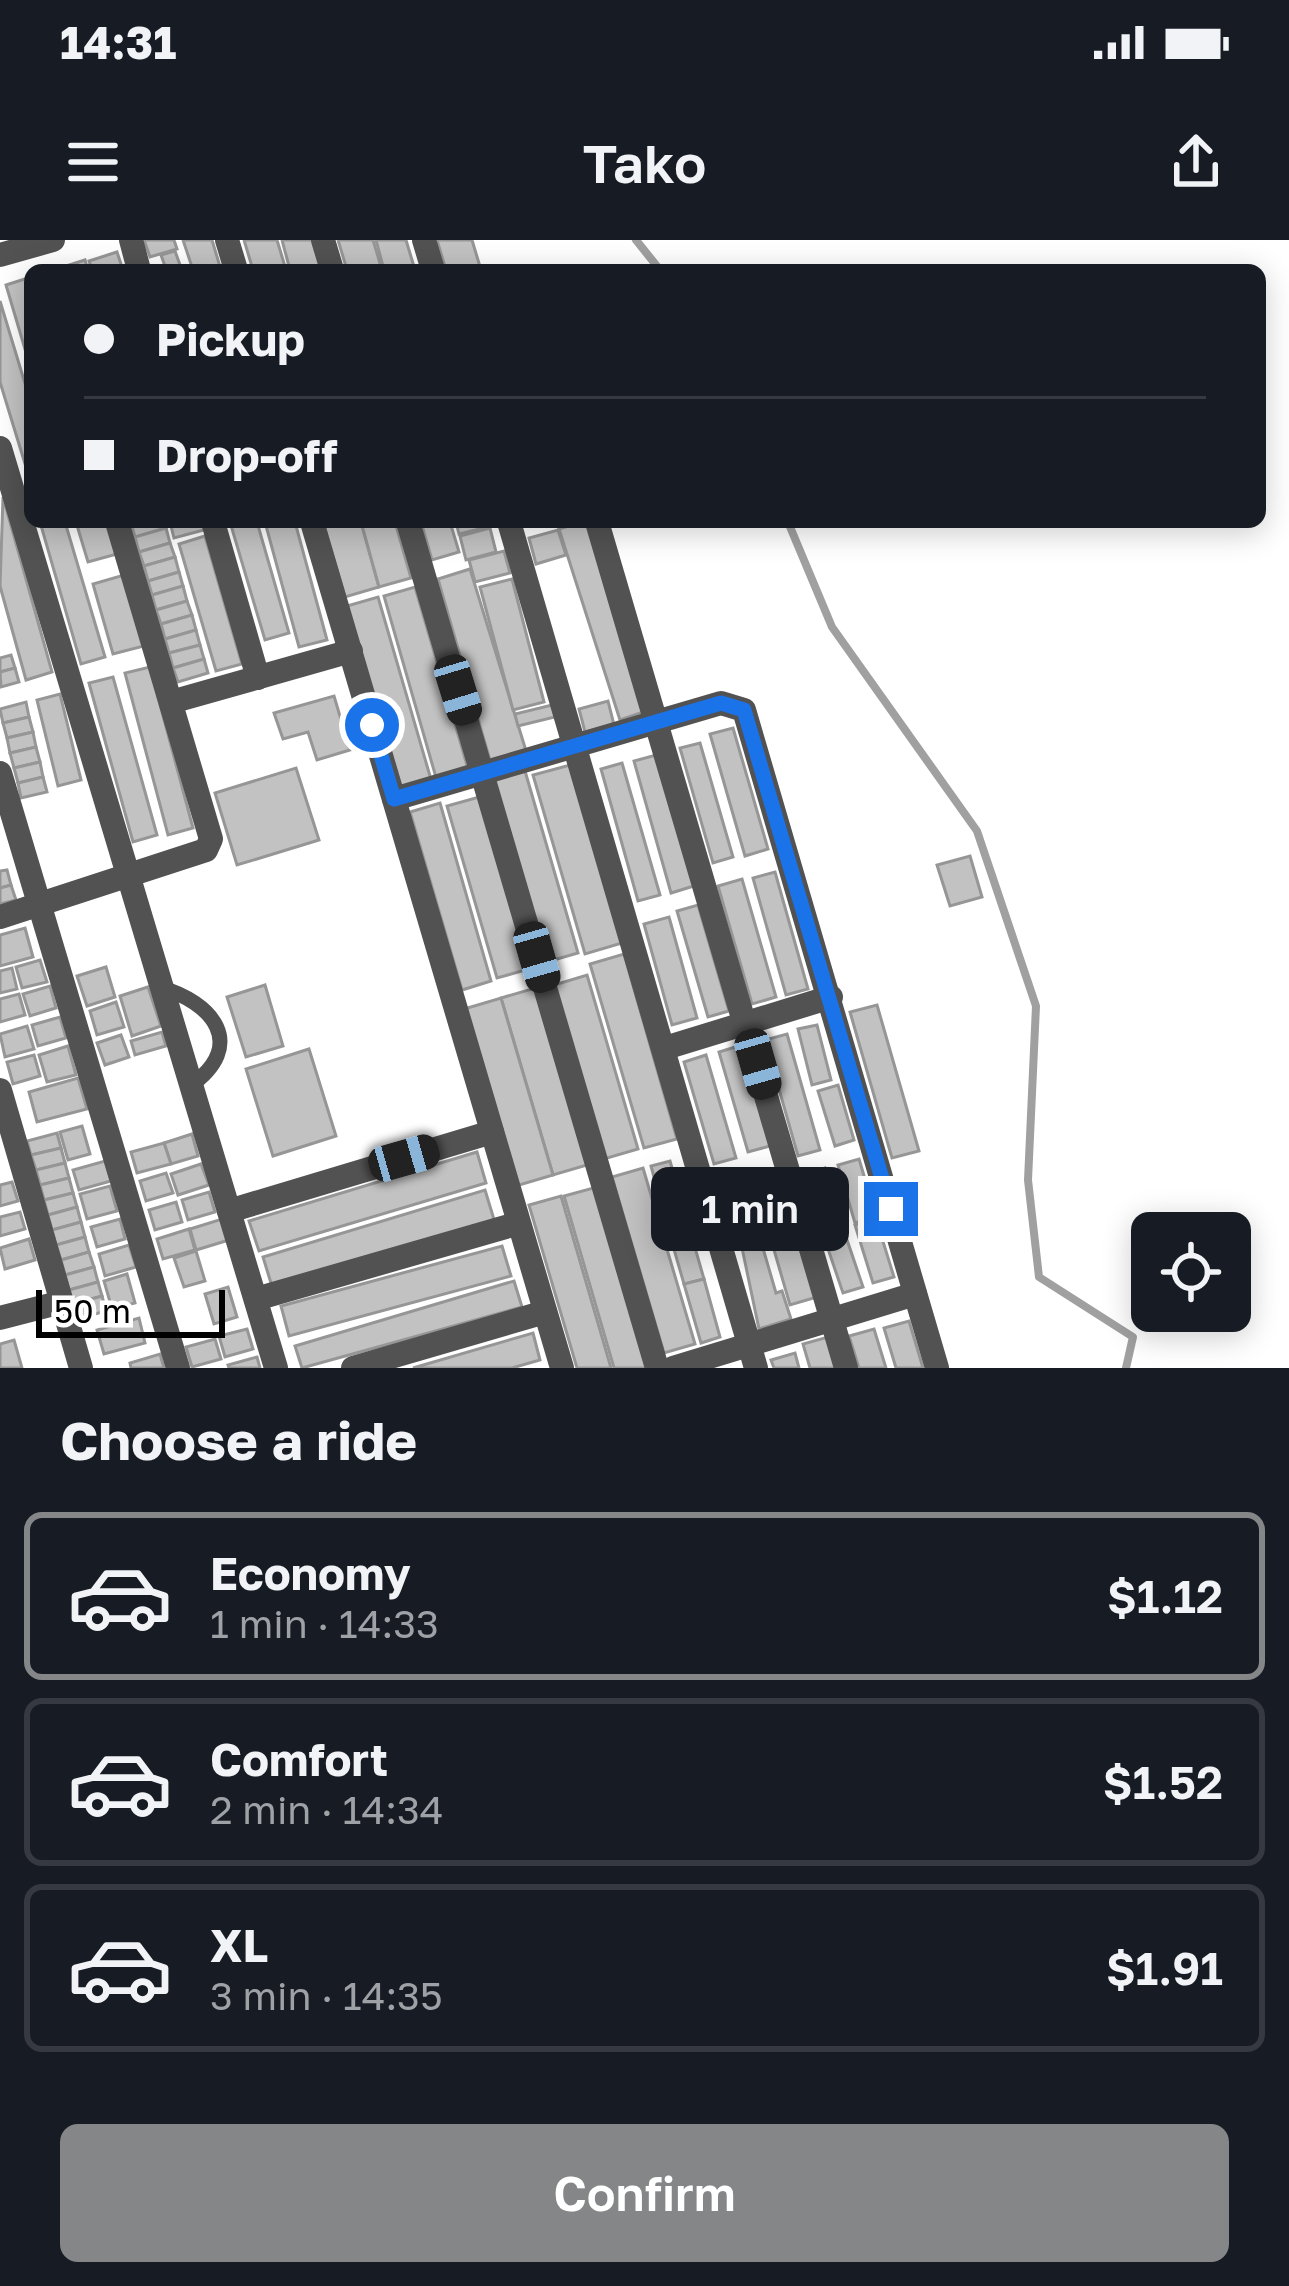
<!DOCTYPE html>
<meta charset="utf-8">
<style>
body{margin:0;font-family:"Golos Text",sans-serif;background:#20242c;color:#f1f3f6;height:100vh;display:flex;flex-direction:column;font-size:45px;white-space:nowrap}
*{box-sizing:border-box;margin:0}
p{font-size:39px;color:#9ea1a6}
.icon{flex:none;width:66px;height:66px;fill:none;stroke:currentColor;stroke-width:2;stroke-linecap:round;stroke-linejoin:round}
.map{position:relative;height:1128px;overflow:hidden}
.side{display:flex;flex-direction:column;background:#171b24;flex:1}
.side>*{flex:none}
.guide{position:absolute;left:24px;top:24px;width:1242px;height:264px;border-radius:18px;box-shadow:0 6px 30px #0003;display:grid;align-content:center;height:264px;padding:0 60px;background:#171b24}
.buttons{position:absolute;left:1131px;top:972px;display:grid;gap:24px}
.buttons a{display:grid;place-items:center;width:120px;height:120px;border-radius:18px;background:#171b24;box-shadow:0 6px 30px #0003;font-size:60px}
.scale{position:absolute;left:36px;bottom:30px;width:189px;box-sizing:border-box;padding-left:12px;border:6px solid #000;border-top:0;font-size:33px;line-height:42px;white-space:nowrap;color:#000;-webkit-text-stroke:9px #fff;paint-order:stroke}
.end{position:absolute;width:54px;height:54px;margin:-27px;border:15px solid #1a73e8;background:#fff;box-shadow:0 0 0 6px #fff}
.from{border-radius:50%}
.bubble{position:absolute;height:84px;border-radius:18px;background:#171b24;box-shadow:0 6px 30px #0003;font-size:39px;font-weight:600;line-height:84px;text-align:center}
.car{position:absolute;width:36px;height:72px;margin:-36px -18px;border-radius:15px;box-shadow:0 0 9px 3px #0007;background:linear-gradient(#222 24%,#8ab4d8 0 40%,#222 0 76%,#8ab4d8 0 86%,#222 0)}
.guide b{display:flex;align-items:center;gap:42px;height:114px;font-size:45px}
.guide b+b{border-top:3px solid #363941}
.guide i{width:30px;height:30px;background:#f1f3f6}
ul{padding:0;list-style:none}
li{display:flex;align-items:center;gap:36px;height:168px;margin:0 24px 18px;padding:0 36px;border:6px solid #363941;border-radius:18px}
li div{flex:1}
li b{display:block;font-size:45px}
li em{font-style:normal;font-weight:600}
li.current{border-color:#858687}
li>.icon{width:108px;height:108px;stroke-width:1.5}
h2{padding:0 60px;font-size:54px;line-height:144px}
.cta{display:flex;gap:24px;margin-top:auto;padding:24px 60px}
.cta a{flex:1;height:138px;border-radius:18px;background:#858687;color:#fff;font-size:48px;font-weight:600;line-height:138px;text-align:center}
.status{display:flex;justify-content:space-between;align-items:center;height:84px;padding:0 60px;background:#171b24;direction:ltr}
.status svg{height:33px;fill:currentColor}
header{display:flex;justify-content:space-between;align-items:center;height:156px;padding:0 60px;background:#171b24;font-size:54px;font-weight:600}
.map>svg:first-child{display:block}
</style>
<div class="status"><b>14:31</b><svg viewBox="0 0 49 12"><path d="M0 12V9h3v3zM5 12V6h3v6zM10 12V3h3v9zM15 12V0h3v12zM26 1h20v11H26zM47 4h2v5h-2z"/></svg></div>
<header><svg class="icon" aria-label="menu" viewBox="0 0 24 24"><path d="M4 6h16M4 12h16M4 18h16"/></svg>Tako<svg class="icon" aria-label="share" viewBox="0 0 24 24"><path d="M12 15V3M7 8l5-5 5 5M5 13v7h14v-7"/></svg></header>
<div class="map">
<svg width="1289" height="1128" viewBox="0 0 1289 1128">
<rect width="100%" height="100%" fill="#fff"/>
<g fill="none" stroke-linecap="round" stroke-linejoin="round">
<!-- stream -->
<g stroke="#a0a0a0" stroke-width="8">
<polyline points="636,0 660,30"/>
<polyline points="788,282 832,387 977,591 1036,766 1028,940 1039,1037 1133,1097 1126,1128"/>
</g>
</g>
<!-- building -->
<g fill="#c2c2c2" stroke="#969696" stroke-width="3">
<polygon points="144,0 174,0 177,9 150,17"/>
<polygon points="183,0 212,0 221,30 193,30"/>
<polygon points="244,0 277,0 286,30 253,30"/>
<polygon points="282,0 317,0 326,30 290,30"/>
<polygon points="338,0 373,0 382,30 347,30"/>
<polygon points="376,0 406,0 415,30 384,30"/>
<polygon points="437,0 472,0 481,30 446,30"/>
<polygon points="175,11 180,25 166,29 161,15"/>
<polygon points="117,12 123,30 92,30 89,21"/>
<polygon points="85,20 88,30 67,30 66,26"/>
<polygon points="28,38 30,44 30,126 6,45"/>
<polygon points="0,61 30,160 26,227 0,142"/>
<polygon points="3,257 52,432 26,440 0,346"/>
<polygon points="40,282 65,282 105,417 81,424"/>
<polygon points="76,282 107,282 117,314 88,322"/>
<polygon points="164,282 166,288 135,297 131,283"/>
<polygon points="170,282 202,282 204,290 174,298"/>
<polygon points="230,282 257,282 289,393 265,400"/>
<polygon points="265,282 295,282 327,400 299,407"/>
<polygon points="323,282 361,282 379,347 345,357"/>
<polygon points="361,282 395,282 411,338 379,347"/>
<polygon points="421,282 450,282 459,312 432,320"/>
<polygon points="456,282 487,282 488,287 459,294"/>
<polygon points="581,282 593,282 652,469 620,480 559,289"/>
<polygon points="166,288 170,303 139,312 135,297"/>
<polygon points="490,288 496,312 466,320 460,296"/>
<polygon points="558,290 566,315 536,324 529,298"/>
<polygon points="205,296 242,424 216,431 179,304"/>
<polygon points="170,303 175,317 144,326 139,312"/>
<polygon points="504,311 510,333 475,342 469,320"/>
<polygon points="175,317 179,332 148,341 144,326"/>
<polygon points="470,329 527,514 491,524 438,339"/>
<polygon points="179,332 183,346 152,355 148,341"/>
<polygon points="124,335 144,406 113,414 93,344"/>
<polygon points="512,339 544,462 513,470 480,347"/>
<polygon points="183,346 187,361 156,370 152,355"/>
<polygon points="415,347 469,532 437,541 384,356"/>
<polygon points="378,357 432,543 401,551 347,366"/>
<polygon points="187,361 192,375 161,384 156,370"/>
<polygon points="192,375 196,390 165,399 161,384"/>
<polygon points="196,390 200,405 169,413 165,399"/>
<polygon points="200,405 204,419 173,428 169,413"/>
<polygon points="11,415 15,428 0,432 0,418"/>
<polygon points="204,419 208,433 178,442 173,428"/>
<polygon points="150,427 193,588 168,595 125,433"/>
<polygon points="15,428 19,442 1,447 0,432"/>
<polygon points="113,437 157,595 133,602 89,443"/>
<polygon points="60,454 81,540 58,546 37,460"/>
<polygon points="334,456 350,510 317,520 308,492 283,499 274,473"/>
<polygon points="608,461 614,485 585,492 579,469"/>
<polygon points="26,462 29,477 3,483 0,469"/>
<polygon points="552,465 555,477 518,486 515,474"/>
<polygon points="29,477 33,492 7,498 3,483"/>
<polygon points="733,488 768,609 745,616 710,494"/>
<polygon points="33,492 36,507 10,513 7,498"/>
<polygon points="700,503 733,617 713,623 680,508"/>
<polygon points="36,507 40,522 14,528 10,513"/>
<polygon points="656,515 694,646 671,653 634,521"/>
<polygon points="40,522 43,537 18,543 14,528"/>
<polygon points="622,523 660,655 638,661 601,529"/>
<polygon points="570,525 622,703 585,714 533,535"/>
<polygon points="296,528 319,600 237,625 215,553"/>
<polygon points="525,531 578,713 547,722 494,540"/>
<polygon points="43,537 47,552 21,558 18,543"/>
<polygon points="479,557 529,729 497,738 447,566"/>
<polygon points="440,563 491,741 462,750 410,572"/>
<polygon points="970,616 982,657 950,666 937,625"/>
<polygon points="7,630 11,645 0,648 0,631"/>
<polygon points="775,632 808,749 786,755 753,638"/>
<polygon points="742,639 776,757 752,764 718,646"/>
<polygon points="11,645 16,660 0,664 0,648"/>
<polygon points="698,665 729,771 708,777 677,671"/>
<polygon points="669,677 697,778 672,785 644,684"/>
<polygon points="25,688 33,717 0,726 0,695"/>
<polygon points="624,714 677,899 644,908 590,724"/>
<polygon points="40,720 47,742 22,748 16,727"/>
<polygon points="106,727 115,757 87,766 77,736"/>
<polygon points="12,728 17,749 0,753 0,731"/>
<polygon points="587,735 638,909 604,919 554,745"/>
<polygon points="265,745 283,806 246,817 227,757"/>
<polygon points="50,746 56,768 30,776 23,754"/>
<polygon points="148,747 161,786 132,796 120,756"/>
<polygon points="535,748 587,925 553,935 501,758"/>
<polygon points="19,754 25,775 0,782 0,759"/>
<polygon points="501,758 553,935 516,946 464,769"/>
<polygon points="116,762 124,787 97,795 90,771"/>
<polygon points="877,765 919,911 892,918 850,772"/>
<polygon points="60,777 66,798 38,806 32,785"/>
<polygon points="817,785 831,840 812,845 798,789"/>
<polygon points="27,786 34,809 5,817 0,794"/>
<polygon points="162,792 166,806 135,815 131,801"/>
<polygon points="787,794 820,910 798,916 765,800"/>
<polygon points="121,795 129,817 105,825 97,803"/>
<polygon points="742,805 770,906 748,912 719,812"/>
<polygon points="68,806 76,835 47,842 39,815"/>
<polygon points="309,809 336,896 273,916 246,829"/>
<polygon points="34,815 40,836 13,844 7,822"/>
<polygon points="706,815 736,918 714,924 684,822"/>
<polygon points="78,838 87,869 37,882 29,852"/>
<polygon points="838,845 854,900 835,906 818,851"/>
<polygon points="82,886 90,914 68,920 60,892"/>
<polygon points="57,893 61,908 31,915 27,901"/>
<polygon points="192,894 198,916 171,924 164,903"/>
<polygon points="164,903 171,924 137,933 131,912"/>
<polygon points="61,908 65,923 36,930 31,915"/>
<polygon points="477,912 486,943 259,1011 249,981"/>
<polygon points="859,919 876,976 855,983 838,925"/>
<polygon points="105,921 111,941 79,950 73,930"/>
<polygon points="670,921 687,980 667,985 651,926"/>
<polygon points="65,923 69,938 40,945 36,930"/>
<polygon points="201,924 209,945 178,955 171,934"/>
<polygon points="643,928 695,1104 664,1113 612,937"/>
<polygon points="780,928 797,988 771,996 754,935"/>
<polygon points="825,928 844,985 826,992 806,935"/>
<polygon points="166,933 173,953 146,961 140,941"/>
<polygon points="746,936 762,995 739,1001 723,943"/>
<polygon points="69,938 73,953 44,960 40,945"/>
<polygon points="12,942 18,961 0,966 0,945"/>
<polygon points="110,946 117,971 87,979 80,954"/>
<polygon points="597,947 650,1128 614,1128 564,956"/>
<polygon points="485,950 496,986 274,1053 263,1017"/>
<polygon points="209,952 215,972 188,980 182,960"/>
<polygon points="73,953 77,967 48,975 44,960"/>
<polygon points="561,956 611,1128 577,1128 529,965"/>
<polygon points="176,962 182,982 155,990 149,970"/>
<polygon points="77,967 81,982 52,990 48,975"/>
<polygon points="20,972 25,989 0,996 0,977"/>
<polygon points="120,979 125,999 97,1007 91,987"/>
<polygon points="222,979 229,1000 196,1010 190,989"/>
<polygon points="876,979 894,1037 873,1043 855,985"/>
<polygon points="687,980 704,1039 684,1044 667,985"/>
<polygon points="81,982 85,997 56,1005 52,990"/>
<polygon points="797,988 817,1057 790,1065 770,996"/>
<polygon points="843,988 863,1047 843,1053 823,994"/>
<polygon points="189,989 195,1010 163,1019 157,999"/>
<polygon points="85,997 89,1012 61,1020 56,1005"/>
<polygon points="760,998 776,1053 782,1051 791,1079 759,1089 741,1003"/>
<polygon points="29,999 35,1020 5,1029 0,1008"/>
<polygon points="129,1005 136,1027 105,1036 99,1014"/>
<polygon points="502,1006 511,1036 289,1096 281,1066"/>
<polygon points="196,1011 205,1041 184,1047 174,1018"/>
<polygon points="89,1012 94,1027 65,1035 61,1020"/>
<polygon points="94,1027 98,1042 69,1050 65,1035"/>
<polygon points="127,1034 135,1063 112,1069 104,1041"/>
<polygon points="704,1039 720,1097 701,1103 684,1044"/>
<polygon points="514,1041 522,1067 302,1128 295,1106"/>
<polygon points="98,1042 102,1056 73,1064 69,1050"/>
<polygon points="228,1047 237,1077 214,1084 205,1054"/>
<polygon points="102,1056 106,1071 77,1079 73,1064"/>
<polygon points="139,1078 145,1103 104,1114 97,1090"/>
<polygon points="909,1081 923,1128 896,1128 884,1088"/>
<polygon points="247,1089 253,1109 225,1117 219,1096"/>
<polygon points="874,1089 886,1128 859,1128 849,1096"/>
<polygon points="533,1093 540,1120 512,1128 413,1128"/>
<polygon points="828,1097 837,1128 810,1128 803,1104"/>
<polygon points="215,1099 221,1119 192,1127 186,1107"/>
<polygon points="14,1100 22,1128 0,1128 0,1104"/>
<polygon points="795,1113 799,1128 774,1128 771,1120"/>
<polygon points="160,1114 164,1128 131,1128 130,1123"/>
<polygon points="257,1117 260,1128 229,1128 228,1125"/>
</g>
<g fill="none" stroke-linecap="round" stroke-linejoin="round">
<!-- service -->
<path stroke="#525252" stroke-width="15" d="M159 747C213 762 248 805 190 846"/>
<!-- minor -->
<g stroke="#525252" stroke-width="24">
<polyline points="131,0 139,30"/>
<polyline points="227,0 236,30"/>
<polyline points="323,0 332,30"/>
<polyline points="424,0 433,30"/>
<polyline points="0,15 53,0"/>
<polyline points="0,208 276,1128"/>
<polyline points="213,282 258,438"/>
<polyline points="312,282 562,1128"/>
<polyline points="408,282 657,1128"/>
<polyline points="509,282 756,1128"/>
<polyline points="597,282 846,1128"/>
<polyline points="171,462 351,411"/>
<polyline points="0,533 178,1128"/>
<polyline points="394,559 721,463 744,470 937,1128"/>
<polyline points="0,677 206,610 211,599 117,282"/>
<polyline points="665,808 831,757"/>
<polyline points="0,850 81,1128"/>
<polyline points="229,971 492,892"/>
<polyline points="256,1059 516,984"/>
<polyline points="0,1078 62,1062"/>
<polyline points="353,1128 545,1072"/>
<polyline points="673,1128 915,1054"/>
</g>
</g>
<g fill="none" stroke-linecap="round" stroke-linejoin="round">
<!-- route -->
<polyline stroke="#1a73e8" stroke-width="15" points="372,485 394,559 721,463 744,470 891,969"/>
</g>
</svg>
<div class="buttons">
<a><svg class="icon" aria-label="locate" viewBox="0 0 24 24"><circle cx="12" cy="12" r="6"/><path d="M12 2v4M12 18v4M2 12h4M18 12h4"/></svg></a>
</div>
<div class="scale">50 m</div>
<i class="end from" style="left:372px;top:485px"></i>
<i class="end" style="left:891px;top:969px"></i>
<div class="bubble" style="left:651px;top:927px;width:198px">1 min</div>
<i class="car" style="left:458px;top:450px;rotate:163deg"></i>
<i class="car" style="left:537px;top:717px;rotate:164deg"></i>
<i class="car" style="left:758px;top:824px;rotate:164deg"></i>
<i class="car" style="left:404px;top:918px;rotate:74deg"></i>
<div class="guide">
<b><i class="from"></i>Pickup</b>
<b><i></i>Drop-off</b>
</div>
</div>
<section class="side">
<h2>Choose a ride</h2>
<ul>
<li class="current"><svg class="icon" aria-label="car" viewBox="0 0 24 24"><path d="M5 17H2v-5l4-1 3-4h7l3 4 3 1v5h-3M9 17h6M6 11h13"/><circle cx="7" cy="17" r="2"/><circle cx="17" cy="17" r="2"/></svg><div><b>Economy</b><p>1 min · 14:33</p></div><em>$1.12</em></li>
<li><svg class="icon" aria-label="car" viewBox="0 0 24 24"><path d="M5 17H2v-5l4-1 3-4h7l3 4 3 1v5h-3M9 17h6M6 11h13"/><circle cx="7" cy="17" r="2"/><circle cx="17" cy="17" r="2"/></svg><div><b>Comfort</b><p>2 min · 14:34</p></div><em>$1.52</em></li>
<li><svg class="icon" aria-label="car" viewBox="0 0 24 24"><path d="M5 17H2v-5l4-1 3-4h7l3 4 3 1v5h-3M9 17h6M6 11h13"/><circle cx="7" cy="17" r="2"/><circle cx="17" cy="17" r="2"/></svg><div><b>XL</b><p>3 min · 14:35</p></div><em>$1.91</em></li>
</ul>
<div class="cta"><a>Confirm</a></div>
</section>
